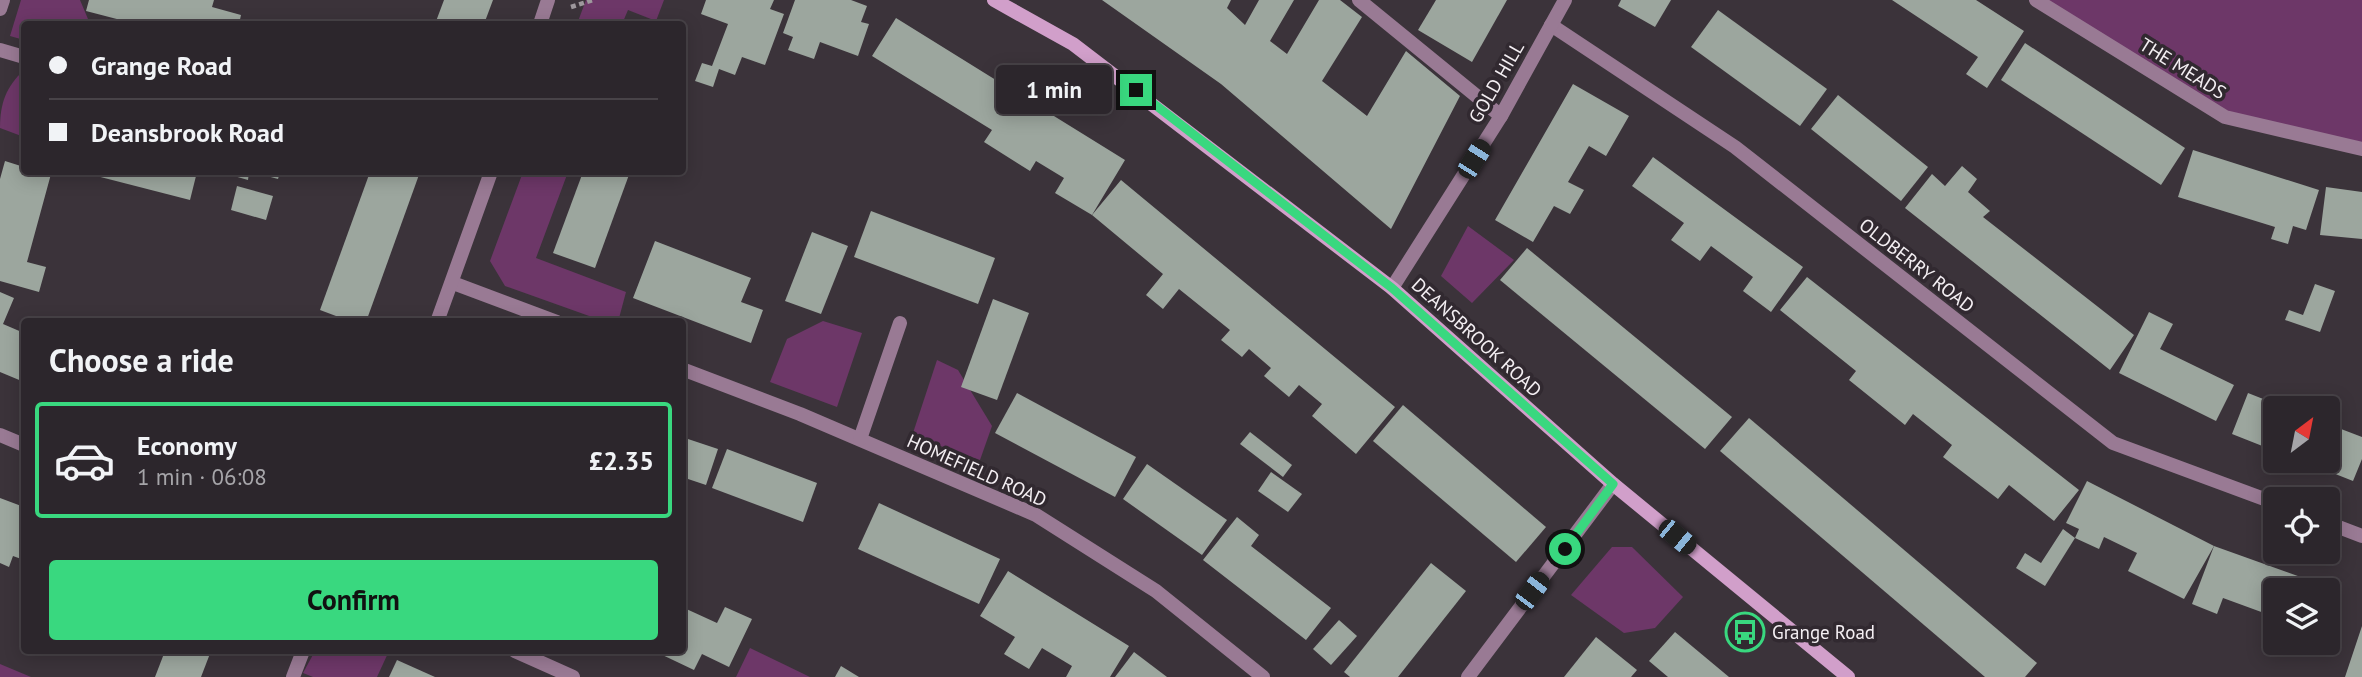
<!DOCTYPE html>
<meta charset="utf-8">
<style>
body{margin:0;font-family:"PT Sans",sans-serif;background:#383238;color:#f1f3f6;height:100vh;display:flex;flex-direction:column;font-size:26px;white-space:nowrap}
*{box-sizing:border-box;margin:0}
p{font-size:23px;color:#a6a5a9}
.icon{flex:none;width:38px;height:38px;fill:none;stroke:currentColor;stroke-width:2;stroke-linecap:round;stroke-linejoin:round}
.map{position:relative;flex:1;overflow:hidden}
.details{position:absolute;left:21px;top:318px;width:665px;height:336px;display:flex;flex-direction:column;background:#2c262c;border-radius:7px;box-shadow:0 4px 18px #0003,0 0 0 2px #484348}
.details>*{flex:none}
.guide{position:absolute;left:21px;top:21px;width:665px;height:154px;border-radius:7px;box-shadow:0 4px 18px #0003,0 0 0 2px #484348;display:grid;align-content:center;height:154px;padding:0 28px;background:#2c262c}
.needle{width:46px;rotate:32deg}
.tools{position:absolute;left:2263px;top:396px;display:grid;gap:14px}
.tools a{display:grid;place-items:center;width:77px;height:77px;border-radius:7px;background:#2c262c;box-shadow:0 4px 18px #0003,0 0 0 2px #484348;font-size:35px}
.end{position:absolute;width:32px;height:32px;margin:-16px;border:9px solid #39d87f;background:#111;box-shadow:0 0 0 4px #111}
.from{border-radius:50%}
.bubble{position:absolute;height:49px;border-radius:7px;background:#2c262c;box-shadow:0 4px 18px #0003,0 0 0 2px #484348;font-size:23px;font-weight:700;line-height:49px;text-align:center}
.car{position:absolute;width:21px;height:42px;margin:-21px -10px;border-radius:9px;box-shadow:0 0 5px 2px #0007;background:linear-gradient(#222 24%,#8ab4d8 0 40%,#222 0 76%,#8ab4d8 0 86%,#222 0)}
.guide b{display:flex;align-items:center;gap:24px;height:66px;font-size:26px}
.guide b+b{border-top:2px solid #484348}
.guide i{width:18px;height:18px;background:#f1f3f6}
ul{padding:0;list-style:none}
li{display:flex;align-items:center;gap:21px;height:116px;margin:0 14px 10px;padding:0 14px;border:4px solid transparent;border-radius:7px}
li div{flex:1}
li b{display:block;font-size:26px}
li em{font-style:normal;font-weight:700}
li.selected{border-color:#39d87f}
li>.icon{width:63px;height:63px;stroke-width:1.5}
h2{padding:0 28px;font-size:32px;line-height:84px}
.cta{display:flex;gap:14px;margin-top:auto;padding:14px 28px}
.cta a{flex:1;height:80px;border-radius:7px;background:#39d87f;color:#111;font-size:28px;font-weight:700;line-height:80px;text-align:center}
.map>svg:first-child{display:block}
</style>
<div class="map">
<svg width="2362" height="677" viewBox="0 0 2362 677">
<rect width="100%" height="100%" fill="#3b333a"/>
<!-- green -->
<g fill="#6d3768">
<polygon points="21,0 80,0 88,19 86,24 24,24 24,40 10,36"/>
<polygon points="586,0 664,0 656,21 628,10 622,24 577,24"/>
<polygon points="2036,0 2362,0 2362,149 2225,117"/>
<path d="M24 70V137L0 128C0 103 6 87 24 70Z"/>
<polygon points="523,172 568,172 536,258 626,292 618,322 606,322 505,286 490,261"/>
<polygon points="1468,226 1514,260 1472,303 1441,276"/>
<polygon points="823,321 862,333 837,407 770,382 787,339"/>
<polygon points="937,360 958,370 992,426 980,460 912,436"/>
<polygon points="1612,547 1632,547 1683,597 1655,628 1624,633 1571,595"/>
<polygon points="750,648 810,677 736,677"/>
<polygon points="315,651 389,651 377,677 313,677 303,673"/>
<polygon points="0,664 31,677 0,677"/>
</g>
<!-- building -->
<g fill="#9ca69e">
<polygon points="89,0 214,0 212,7 241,15 239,24 136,24 86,11"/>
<polygon points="444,0 493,0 484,24 435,24"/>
<polygon points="706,0 774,0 770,9 784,14 765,65 742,57 735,75 719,69 713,87 695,81 702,63 712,66 728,24 701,14"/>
<polygon points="795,0 851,0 867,6 861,22 869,24 858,56 820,42 814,59 788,50 793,37 783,33"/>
<polygon points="1102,0 1231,0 1227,8 1245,25 1259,0 1294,0 1270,41 1287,54 1319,0 1340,0 1362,17 1322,81 1367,116 1406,51 1460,96 1391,229 1221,84"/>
<polygon points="1436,0 1507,0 1472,62 1418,30"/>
<polygon points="1621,0 1671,0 1655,27 1618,6"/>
<polygon points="1892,0 1976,0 2024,31 1987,88 1966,74 1978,57"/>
<polygon points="1718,10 1827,89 1800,126 1691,47"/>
<polygon points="896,18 1125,160 1092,215 1055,193 1064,178 1036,161 1030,171 984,142 992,130 872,56"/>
<polygon points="2025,43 2185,148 2161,185 2001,80"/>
<polygon points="1573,84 1629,116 1606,156 1589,146 1568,182 1584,190 1570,214 1554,206 1533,242 1495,220"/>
<polygon points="1838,95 1928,167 1901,201 1811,129"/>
<polygon points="2193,150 2319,190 2306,230 2293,226 2288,244 2271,239 2275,227 2178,197"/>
<polygon points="1653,157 1803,267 1771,312 1743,291 1753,277 1711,246 1700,261 1671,240 1684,223 1632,186"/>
<polygon points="5,161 24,167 24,172 51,174 27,262 46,267 39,292 0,281 0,179"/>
<polygon points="1962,166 1977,179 1968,192 1990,211 1983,217 2134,335 2110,370 1905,208 1932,174 1945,186"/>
<polygon points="81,172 197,172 190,200"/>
<polygon points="220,172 249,172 248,180"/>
<polygon points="252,172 280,172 278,179"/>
<polygon points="370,172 420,172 366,322 352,322 320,310"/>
<polygon points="583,172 630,172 595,268 553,253"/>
<polygon points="1121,180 1395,407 1356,454 1312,416 1322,404 1299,385 1289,397 1264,376 1271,368 1249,349 1242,357 1221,340 1230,330 1179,289 1163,309 1146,295 1163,274 1092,215"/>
<polygon points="237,186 273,196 266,220 231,210"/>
<polygon points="2326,187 2362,192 2362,239 2320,235"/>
<polygon points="871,211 995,258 978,304 854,257"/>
<polygon points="812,232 848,246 821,314 785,301"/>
<polygon points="655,241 751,278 741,302 763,310 751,343 633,298"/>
<polygon points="1527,248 1732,417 1705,449 1500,280"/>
<polygon points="1807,277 2079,490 2054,521 2009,485 1998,499 1943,457 1952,445 1913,414 1905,425 1849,380 1856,371 1780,310"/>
<polygon points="2315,284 2335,291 2320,332 2285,320 2289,310 2303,315"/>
<polygon points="0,292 14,298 3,324 24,333 24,382 0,372"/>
<polygon points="993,299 1029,313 997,400 961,387"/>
<polygon points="2149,312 2173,324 2160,349 2234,385 2216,421 2119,373"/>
<polygon points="1017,393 1136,457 1115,497 995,433"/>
<polygon points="2248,393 2286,408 2275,408 2275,451 2232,434"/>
<polygon points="1403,405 1546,527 1516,562 1373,441"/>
<polygon points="1749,418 2037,663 2025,677 1985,677 1720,451"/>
<polygon points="2328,424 2362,437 2362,459 2353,481 2300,460 2328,460"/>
<polygon points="1250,432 1292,465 1283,477 1240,444"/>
<polygon points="682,437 718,449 706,485 682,477"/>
<polygon points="727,449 817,483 803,522 712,488"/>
<polygon points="1147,464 1227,520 1202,555 1123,499"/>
<polygon points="1271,472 1302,494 1288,512 1258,491"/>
<polygon points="2087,481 2214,546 2184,599 2128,571 2137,553 2104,537 2099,549 2075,538 2079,529 2066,523"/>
<polygon points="0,498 24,507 24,560 13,556 9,567 0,563"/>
<polygon points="879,503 1000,559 979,604 858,549"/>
<polygon points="1237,517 1259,535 1251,546 1331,608 1306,640 1203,560"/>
<polygon points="2063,529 2075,538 2045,586 2016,568 2025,553 2041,563"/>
<polygon points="2214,546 2334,589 2328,605 2328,590 2275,590 2275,617 2223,598 2217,614 2192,604"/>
<polygon points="1431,563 1466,591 1398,677 1350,677 1344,672"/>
<polygon points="1008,571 1129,646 1110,677 1066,677 1072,666 1042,648 1029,669 1004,654 1015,637 980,616"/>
<polygon points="682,607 717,623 725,607 752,619 729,667 702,654 694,670 654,651 682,651"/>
<polygon points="1339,620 1357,636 1331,665 1313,649"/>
<polygon points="2362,627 2362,677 2345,677 2362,626"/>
<polygon points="1675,632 1729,677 1668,677 1649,661"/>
<polygon points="1596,637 1637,670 1631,677 1564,677"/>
<polygon points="165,651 211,651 201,677 155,677"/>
<polygon points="1134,652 1167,677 1115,677"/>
<polygon points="397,660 435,677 389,677"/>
<polygon points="841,666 859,677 835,677"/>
</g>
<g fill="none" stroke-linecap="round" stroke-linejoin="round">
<!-- path -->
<polyline stroke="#9e989d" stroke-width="4.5" stroke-dasharray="5 3.5" stroke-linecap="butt" points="571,7 593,0"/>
<!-- lane -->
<polyline stroke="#997a94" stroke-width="14" points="1359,0 1501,116"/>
<!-- street -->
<g stroke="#997a94" stroke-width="14">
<polyline points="2036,0 2225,117 2362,149"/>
<polyline points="0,9 3,0"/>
<polyline points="540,24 548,0"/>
<polyline points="1551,25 1735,147 2113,443 2275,503"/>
<polyline points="0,50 24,57"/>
<polyline points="453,283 557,322"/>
<polyline points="1392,288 1501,116 1565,0"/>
<polyline points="437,322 491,172"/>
<polyline points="682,369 800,414 1036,515 1156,591 1263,677"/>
<polyline points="0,435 24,445"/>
<polyline points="860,439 900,323"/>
<polyline points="2328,523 2362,536"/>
<polyline points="515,651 573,677"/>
<polyline points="293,677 303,651"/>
<polyline points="1468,677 1613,484"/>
</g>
<!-- secondary -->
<polyline stroke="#d19fca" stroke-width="14" points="994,0 1073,44 1392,288 1613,484 1848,677"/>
</g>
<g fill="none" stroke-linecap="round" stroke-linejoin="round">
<!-- route -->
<polyline stroke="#39d87f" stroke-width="9" points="1136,90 1392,288 1613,484 1565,549"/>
</g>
<!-- icons -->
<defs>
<symbol id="bus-ring" viewBox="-11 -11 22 22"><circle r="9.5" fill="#312930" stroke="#39d87f" stroke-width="1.5"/><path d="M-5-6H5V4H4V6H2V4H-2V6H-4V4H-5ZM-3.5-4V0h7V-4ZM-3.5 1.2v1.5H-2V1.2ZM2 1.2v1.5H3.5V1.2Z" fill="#39d87f"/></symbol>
</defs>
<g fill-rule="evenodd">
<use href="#bus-ring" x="1723" y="610" width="44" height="44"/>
</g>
<g text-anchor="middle" stroke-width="7" stroke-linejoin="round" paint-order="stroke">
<!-- street labels -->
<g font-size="19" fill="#f4eff3" stroke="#312930">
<text transform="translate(2183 68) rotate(32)" y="7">THE MEADS</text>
<text transform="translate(1496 82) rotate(-60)" y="7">GOLD HILL</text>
<text transform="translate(1917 265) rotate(38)" y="7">OLDBERRY ROAD</text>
<text transform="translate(1477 337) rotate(42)" y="7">DEANSBROOK ROAD</text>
<text transform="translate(977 470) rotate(24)" y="7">HOMEFIELD ROAD</text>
</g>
<!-- poi labels -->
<g font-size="19" fill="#f4eff3" stroke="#312930" text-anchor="start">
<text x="1772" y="639">Grange Road</text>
</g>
</g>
</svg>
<div class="tools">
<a><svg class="needle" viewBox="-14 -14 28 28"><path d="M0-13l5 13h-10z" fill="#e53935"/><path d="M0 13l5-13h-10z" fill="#a6a5a9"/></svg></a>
<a><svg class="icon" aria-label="locate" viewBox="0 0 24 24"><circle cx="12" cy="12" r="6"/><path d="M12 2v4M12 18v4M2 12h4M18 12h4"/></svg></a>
<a><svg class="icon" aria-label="layers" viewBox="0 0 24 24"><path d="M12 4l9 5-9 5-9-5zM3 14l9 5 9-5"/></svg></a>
</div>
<i class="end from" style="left:1565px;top:549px"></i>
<i class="end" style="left:1136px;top:90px"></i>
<div class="bubble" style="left:996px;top:65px;width:116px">1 min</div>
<i class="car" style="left:1474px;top:159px;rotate:32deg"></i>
<i class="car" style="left:1677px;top:537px;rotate:129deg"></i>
<i class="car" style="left:1532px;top:591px;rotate:37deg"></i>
<div class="guide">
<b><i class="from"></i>Grange Road</b>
<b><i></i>Deansbrook Road</b>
</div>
<section class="details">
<h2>Choose a ride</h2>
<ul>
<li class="selected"><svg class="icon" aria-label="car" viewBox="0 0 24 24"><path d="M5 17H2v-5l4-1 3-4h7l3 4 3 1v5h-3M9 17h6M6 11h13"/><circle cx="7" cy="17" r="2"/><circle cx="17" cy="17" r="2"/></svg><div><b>Economy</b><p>1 min · 06:08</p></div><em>£2.35</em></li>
</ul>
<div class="cta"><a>Confirm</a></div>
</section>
</div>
